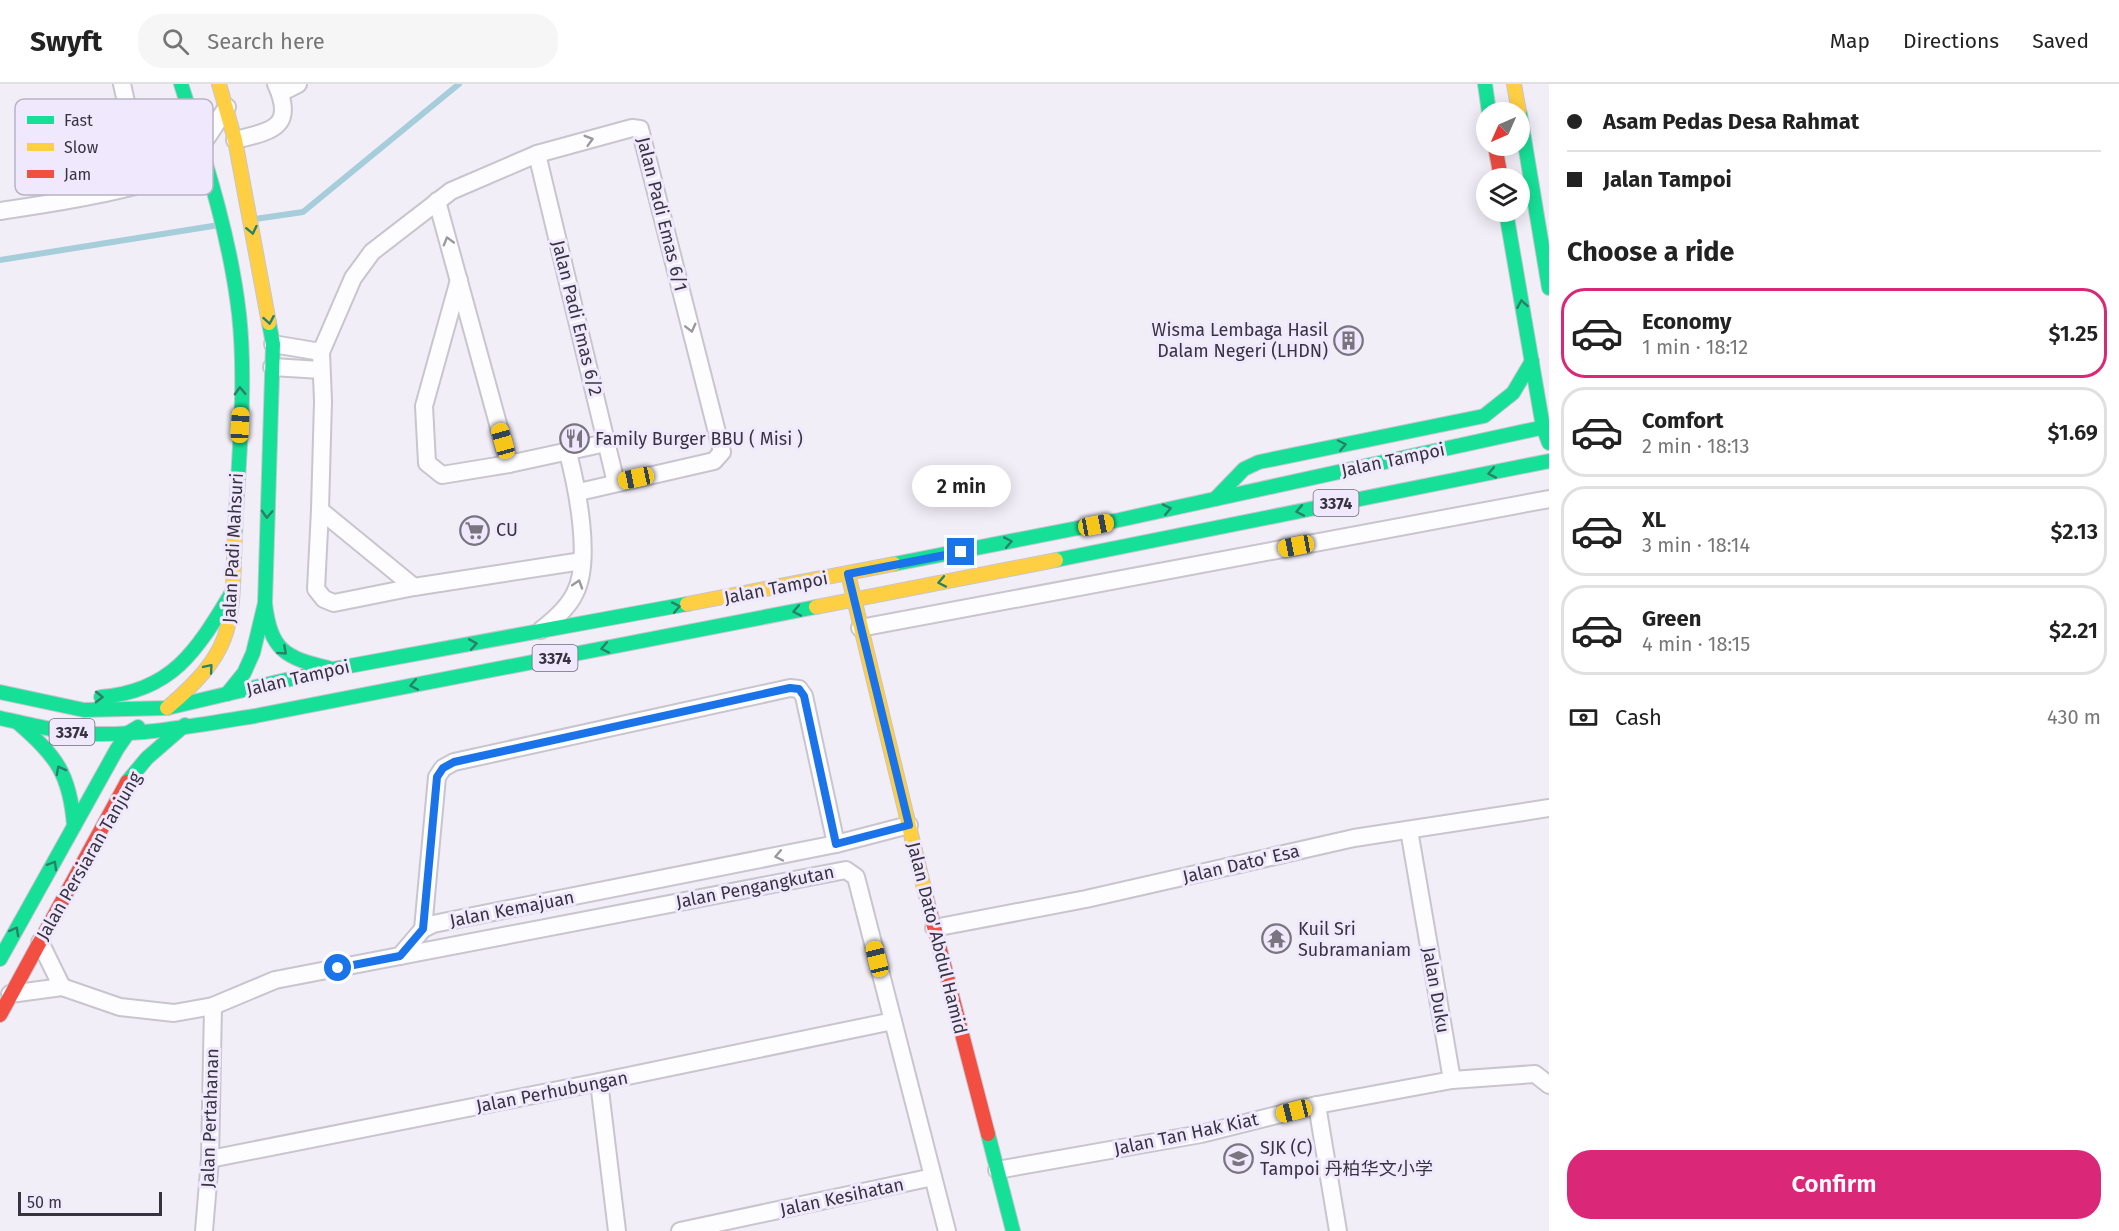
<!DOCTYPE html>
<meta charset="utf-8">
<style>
body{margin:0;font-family:"Fira Sans","Noto Sans SC",sans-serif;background:#f6f6f6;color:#222;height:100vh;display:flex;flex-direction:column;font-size:22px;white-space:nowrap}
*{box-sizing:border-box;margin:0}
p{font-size:20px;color:#767676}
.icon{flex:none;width:33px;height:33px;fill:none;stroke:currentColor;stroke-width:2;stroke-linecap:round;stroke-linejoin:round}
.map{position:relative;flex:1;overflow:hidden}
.panel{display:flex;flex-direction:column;background:#fff;width:570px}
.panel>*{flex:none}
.hud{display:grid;align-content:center;height:132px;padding:0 18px;background:#fff}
.needle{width:39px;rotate:225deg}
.fabs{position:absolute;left:1476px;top:18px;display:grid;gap:12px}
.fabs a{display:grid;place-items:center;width:54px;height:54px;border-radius:50%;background:#fff;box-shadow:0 3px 15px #0003;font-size:30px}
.scale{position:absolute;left:18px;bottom:15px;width:144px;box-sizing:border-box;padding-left:6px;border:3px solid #383340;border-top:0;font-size:16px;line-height:21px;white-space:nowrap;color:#383340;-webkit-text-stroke:4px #f0e9fd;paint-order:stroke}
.end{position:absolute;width:27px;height:27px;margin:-14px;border:8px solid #1a73e8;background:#fff;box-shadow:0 0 0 3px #fff}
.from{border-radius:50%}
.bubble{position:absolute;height:42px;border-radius:21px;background:#fff;box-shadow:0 3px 15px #0003;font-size:20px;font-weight:600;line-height:42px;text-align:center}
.car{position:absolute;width:18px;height:36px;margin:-18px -9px;border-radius:8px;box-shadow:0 0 4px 2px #0007;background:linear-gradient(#f5c518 24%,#345 0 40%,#f5c518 0 76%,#345 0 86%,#f5c518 0)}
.hud b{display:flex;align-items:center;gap:21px;height:57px;font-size:22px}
.hud b+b{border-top:2px solid #e0e0e0}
.hud i{width:15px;height:15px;background:#222}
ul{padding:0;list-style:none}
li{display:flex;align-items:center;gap:18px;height:90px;margin:0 12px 9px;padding:0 6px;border:3px solid #e0e0e0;border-radius:24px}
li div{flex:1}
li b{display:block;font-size:22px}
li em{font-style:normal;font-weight:600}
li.active{border-color:#db2777}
li>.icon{width:54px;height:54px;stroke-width:1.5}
h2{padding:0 18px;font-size:27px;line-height:72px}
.pay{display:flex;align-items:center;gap:15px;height:66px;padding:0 18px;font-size:22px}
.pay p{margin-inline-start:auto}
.cta{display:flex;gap:12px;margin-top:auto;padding:12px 18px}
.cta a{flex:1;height:69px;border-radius:24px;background:#db2777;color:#fff;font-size:24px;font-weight:600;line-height:69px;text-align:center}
header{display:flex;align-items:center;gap:36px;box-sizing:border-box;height:84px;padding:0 30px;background:#fff;border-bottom:2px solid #e0e0e0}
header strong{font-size:28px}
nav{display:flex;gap:33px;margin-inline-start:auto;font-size:21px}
.search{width:420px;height:54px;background:#f6f6f6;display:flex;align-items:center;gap:15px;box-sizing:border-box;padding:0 21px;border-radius:24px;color:#767676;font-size:22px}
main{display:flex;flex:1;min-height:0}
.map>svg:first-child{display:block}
</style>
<header>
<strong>Swyft</strong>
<div class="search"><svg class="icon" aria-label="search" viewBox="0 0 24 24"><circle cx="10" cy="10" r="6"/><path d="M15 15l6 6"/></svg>Search here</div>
<nav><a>Map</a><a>Directions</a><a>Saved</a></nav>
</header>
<main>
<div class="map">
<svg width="1549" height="1147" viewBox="0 0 1549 1147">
<rect width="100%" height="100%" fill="#f1eef8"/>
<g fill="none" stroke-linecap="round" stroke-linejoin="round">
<!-- stream -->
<g stroke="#a5cdda" stroke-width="6">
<polyline points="255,135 303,128 459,0"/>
<polyline points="0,176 219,141"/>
</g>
<defs>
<g id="street">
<polyline points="122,0 144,99"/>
<polyline points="280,9 298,0"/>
<path d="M235 56C271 47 296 44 276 0"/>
<polyline points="537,70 616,399"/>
<polyline points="437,117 509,380"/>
<path d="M0 127C39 121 157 105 183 82 201 66 214 42 227 23"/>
<polyline points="459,196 424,322 427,379 442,391 509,380 606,359"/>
<polyline points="273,260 321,268"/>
<polyline points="272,283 321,286"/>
<polyline points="579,408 714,377 722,368 640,45 632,44 537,70 451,107 372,168 353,194 321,268 323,317 320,426 414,503 582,477"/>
<polyline points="320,426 316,505 324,515 334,519 414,503"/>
<polyline points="860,544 1549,415"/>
<path d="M541 546C554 536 568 524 575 509 592 476 577 404 568 369"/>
<polyline points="1409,746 1452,996"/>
<polyline points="934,844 1086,815 1354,754 1549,724"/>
<polyline points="423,845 437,693 443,684 454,678 790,604 799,605 804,612 836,760"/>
<polyline points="40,858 62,903"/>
<polyline points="400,872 423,845 433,840 836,760 909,741"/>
<polyline points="10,910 62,903 120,923 174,929 213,922 275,896 846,786 856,793 947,1147"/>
<polyline points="599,998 617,1147"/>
<polyline points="1317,1021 1338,1147"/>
<polyline points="210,1075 599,998 893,937"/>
<polyline points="997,1086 1201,1050 1317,1021 1452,996 1535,990 1549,1001"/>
<polyline points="204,1147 210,1075 213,922"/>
<polyline points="680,1147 933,1093"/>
</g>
<g id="fast">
<path d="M181 0C205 76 230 151 239 230 247 303 238 378 235 450"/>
<polyline points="1485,0 1489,28"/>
<polyline points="1520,30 1549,204"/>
<polyline points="1506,128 1543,343 1549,359"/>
<polyline points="1215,415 1244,385 1259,378 1484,332 1513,309 1532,277"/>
<polyline points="1056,476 1549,377"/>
<polyline points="894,480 1119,436 1549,342"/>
<path d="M265 519C270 566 285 574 329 584"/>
<polyline points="0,608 84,626 167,624 333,585 687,520"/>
<polyline points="227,610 244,589 253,569 265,519 273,260 269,239"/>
<path d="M101 613C174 607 198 564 232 508"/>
<path d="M0 634C31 641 63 649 95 650 149 651 202 640 255 632L816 523"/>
<path d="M17 638C56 672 70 689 74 742"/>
<polyline points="127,698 147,674 185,641"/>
<polyline points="0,875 117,665 128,649 138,643"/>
<polyline points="988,1050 1013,1147"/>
</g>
<g id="slow">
<polyline points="219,0 235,56 269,239"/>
<polyline points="1514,0 1519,28"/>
<polyline points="850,498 925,808"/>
<polyline points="687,520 894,480"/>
<polyline points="816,523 1056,476"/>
<path d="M167 624C239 563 231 538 235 450"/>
</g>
<g id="jam">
<polyline points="1495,62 1501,94"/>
<polyline points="925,808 988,1050"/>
<polyline points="0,931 127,698"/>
</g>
</defs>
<!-- street casing -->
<use href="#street" stroke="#c8c5cf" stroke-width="20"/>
<!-- fast casing -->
<use href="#fast" stroke="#c8c5cf" stroke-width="16"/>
<!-- slow casing -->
<use href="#slow" stroke="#c8c5cf" stroke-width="16"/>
<!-- jam casing -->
<use href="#jam" stroke="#c8c5cf" stroke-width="16"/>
<!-- street -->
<use href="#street" stroke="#fdfcfe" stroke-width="16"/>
<!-- fast -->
<use href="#fast" stroke="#16e098" stroke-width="14"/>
<!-- slow -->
<use href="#slow" stroke="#ffcf43" stroke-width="14"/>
<!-- jam -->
<use href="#jam" stroke="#f24e42" stroke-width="14"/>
</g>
<!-- one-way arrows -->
<defs><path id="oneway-chevron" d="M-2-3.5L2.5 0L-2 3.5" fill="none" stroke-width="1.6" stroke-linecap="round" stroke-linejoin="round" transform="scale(1.5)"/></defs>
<g stroke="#9a989f">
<use href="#oneway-chevron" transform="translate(589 56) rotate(-16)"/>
<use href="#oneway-chevron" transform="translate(448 157) rotate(-106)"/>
<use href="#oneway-chevron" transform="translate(691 244) rotate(76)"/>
<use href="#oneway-chevron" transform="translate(578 500) rotate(-72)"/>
<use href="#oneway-chevron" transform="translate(779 772) rotate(168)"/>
</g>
<g stroke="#298168">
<use href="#oneway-chevron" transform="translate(252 146) rotate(78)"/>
<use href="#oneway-chevron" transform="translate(1522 220) rotate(-100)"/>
<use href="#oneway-chevron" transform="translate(269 236) rotate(80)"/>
<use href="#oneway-chevron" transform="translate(240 307) rotate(-92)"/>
<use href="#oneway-chevron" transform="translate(1342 361) rotate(-12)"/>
<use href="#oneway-chevron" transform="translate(1492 389) rotate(169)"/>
<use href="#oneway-chevron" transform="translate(1167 425) rotate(-13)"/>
<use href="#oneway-chevron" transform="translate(1300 427) rotate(169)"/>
<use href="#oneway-chevron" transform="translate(267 430) rotate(92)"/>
<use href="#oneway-chevron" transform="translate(1008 458) rotate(-11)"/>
<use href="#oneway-chevron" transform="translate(942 498) rotate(169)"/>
<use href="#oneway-chevron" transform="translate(676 523) rotate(-11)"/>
<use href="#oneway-chevron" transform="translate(797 527) rotate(169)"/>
<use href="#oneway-chevron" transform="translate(473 560) rotate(-10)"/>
<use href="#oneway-chevron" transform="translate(605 564) rotate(169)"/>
<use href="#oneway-chevron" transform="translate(283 567) rotate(42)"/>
<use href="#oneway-chevron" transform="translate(209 584) rotate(-50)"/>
<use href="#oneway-chevron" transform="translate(414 601) rotate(169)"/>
<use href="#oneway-chevron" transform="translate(99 613) rotate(1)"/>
<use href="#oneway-chevron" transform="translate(60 686) rotate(-118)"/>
<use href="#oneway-chevron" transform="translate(53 781) rotate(-60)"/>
<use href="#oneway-chevron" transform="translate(15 847) rotate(-61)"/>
</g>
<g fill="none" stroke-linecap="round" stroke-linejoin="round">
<!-- route -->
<polyline stroke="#1a73e8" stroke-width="8" points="338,884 400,872 423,845 437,693 443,684 454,678 790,604 799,605 804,612 836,760 909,741 848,490 961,468"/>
</g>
<!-- icons -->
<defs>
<symbol id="building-ring" viewBox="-11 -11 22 22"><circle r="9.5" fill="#f0e9fd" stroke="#797480" stroke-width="1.5"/><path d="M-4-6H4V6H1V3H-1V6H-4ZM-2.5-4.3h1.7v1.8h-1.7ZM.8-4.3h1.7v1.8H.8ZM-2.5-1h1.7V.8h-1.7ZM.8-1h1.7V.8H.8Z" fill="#797480"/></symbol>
<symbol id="restaurant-ring" viewBox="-11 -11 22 22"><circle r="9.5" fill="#f0e9fd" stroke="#797480" stroke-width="1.5"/><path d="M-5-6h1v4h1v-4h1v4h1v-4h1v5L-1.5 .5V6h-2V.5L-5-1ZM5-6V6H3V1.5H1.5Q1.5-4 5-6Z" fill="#797480"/></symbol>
<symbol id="supermarket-ring" viewBox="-11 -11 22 22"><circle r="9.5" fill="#f0e9fd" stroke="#797480" stroke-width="1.5"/><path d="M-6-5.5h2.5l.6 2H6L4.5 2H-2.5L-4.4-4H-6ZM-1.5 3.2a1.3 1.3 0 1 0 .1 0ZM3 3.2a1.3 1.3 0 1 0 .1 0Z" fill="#797480"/></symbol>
<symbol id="temple-ring" viewBox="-11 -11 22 22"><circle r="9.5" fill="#f0e9fd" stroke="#797480" stroke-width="1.5"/><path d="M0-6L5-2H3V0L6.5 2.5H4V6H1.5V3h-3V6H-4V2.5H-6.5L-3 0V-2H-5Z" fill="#797480"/></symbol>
<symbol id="school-ring" viewBox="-11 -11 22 22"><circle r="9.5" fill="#f0e9fd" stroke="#797480" stroke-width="1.5"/><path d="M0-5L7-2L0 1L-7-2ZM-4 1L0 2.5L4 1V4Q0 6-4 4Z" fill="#797480"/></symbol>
</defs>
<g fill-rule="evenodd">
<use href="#building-ring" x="1332" y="240" width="33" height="33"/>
<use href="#restaurant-ring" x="558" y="338" width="33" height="33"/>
<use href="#supermarket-ring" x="458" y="430" width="33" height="33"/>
<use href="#temple-ring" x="1260" y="838" width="33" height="33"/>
<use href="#school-ring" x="1222" y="1058" width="33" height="33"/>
</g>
<g text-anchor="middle" stroke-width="6" stroke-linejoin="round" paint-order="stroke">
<!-- shield labels -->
<g fill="#f0e9fd" stroke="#6f6a79" stroke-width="1.5">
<rect x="1313.5" y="406" width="45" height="26" rx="4.5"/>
<rect x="532.5" y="561" width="45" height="26" rx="4.5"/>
<rect x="49.5" y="635" width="45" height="26" rx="4.5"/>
</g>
<g font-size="16" font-weight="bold" fill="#383340">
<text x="1336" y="425">3374</text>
<text x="555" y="580">3374</text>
<text x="72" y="654">3374</text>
</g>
<!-- street labels -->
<g font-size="18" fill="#383340" stroke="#f0e9fd">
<text transform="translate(662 130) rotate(76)" y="6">Jalan Padi Emas 6/1</text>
<text transform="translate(577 234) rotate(76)" y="6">Jalan Padi Emas 6/2</text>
<text transform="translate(1393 376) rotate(-12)" y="6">Jalan Tampoi</text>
<text transform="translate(233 464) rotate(-87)" y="6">Jalan Padi Mahsuri</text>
<text transform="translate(776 504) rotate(-11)" y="6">Jalan Tampoi</text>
<text transform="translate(298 594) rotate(-13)" y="6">Jalan Tampoi</text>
<text transform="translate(89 772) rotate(-60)" y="6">Jalan Persiaran Tanjung</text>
<text transform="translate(1241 780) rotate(-13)" y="6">Jalan Dato' Esa</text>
<text transform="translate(755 803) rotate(-11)" y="6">Jalan Pengangkutan</text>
<text transform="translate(512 825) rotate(-11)" y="6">Jalan Kemajuan</text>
<text transform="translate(937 854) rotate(76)" y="6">Jalan Dato' Abdul Hamid</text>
<text transform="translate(1436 906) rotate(80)" y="6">Jalan Duku</text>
<text transform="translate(552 1008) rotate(-11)" y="6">Jalan Perhubungan</text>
<text transform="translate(210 1034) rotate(-88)" y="6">Jalan Pertahanan</text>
<text transform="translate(1186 1050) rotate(-12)" y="6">Jalan Tan Hak Kiat</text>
<text transform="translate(842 1113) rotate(-12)" y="6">Jalan Kesihatan</text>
</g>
<!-- poi labels -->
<g font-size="18" fill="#383340" stroke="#f0e9fd" text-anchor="start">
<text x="1328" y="252" text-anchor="end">Wisma Lembaga Hasil<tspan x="1328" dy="21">Dalam Negeri (LHDN)</tspan></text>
<text x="595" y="361">Family Burger BBU ( Misi )</text>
<text x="496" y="452">CU</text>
<text x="1298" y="851">Kuil Sri<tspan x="1298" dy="21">Subramaniam</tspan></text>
<text x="1260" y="1070">SJK (C)<tspan x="1260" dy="21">Tampoi 丹柏华文小学</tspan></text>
</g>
</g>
<!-- legend -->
<rect x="15" y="15" width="198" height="96" rx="9" fill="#f0e9fd" stroke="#b9b2c4" stroke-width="1.5"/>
<rect x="27" y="32" width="27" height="8" fill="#16e098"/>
<rect x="27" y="59" width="27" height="8" fill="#ffcf43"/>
<rect x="27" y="86" width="27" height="8" fill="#f24e42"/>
<g font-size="16" fill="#383340">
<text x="64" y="42">Fast</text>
<text x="64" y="69">Slow</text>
<text x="64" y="96">Jam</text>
</g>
</svg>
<div class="fabs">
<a><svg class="needle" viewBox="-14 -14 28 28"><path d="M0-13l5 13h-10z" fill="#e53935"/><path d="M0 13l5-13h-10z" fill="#767676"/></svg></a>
<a><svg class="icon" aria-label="layers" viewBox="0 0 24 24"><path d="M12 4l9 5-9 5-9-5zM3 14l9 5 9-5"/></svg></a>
</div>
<div class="scale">50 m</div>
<i class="end from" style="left:338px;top:884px"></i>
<i class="end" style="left:961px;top:468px"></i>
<div class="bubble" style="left:912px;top:381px;width:99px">2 min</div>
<i class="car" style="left:240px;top:341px;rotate:3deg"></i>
<i class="car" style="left:503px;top:357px;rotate:344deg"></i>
<i class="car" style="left:636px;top:394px;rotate:258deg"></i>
<i class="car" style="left:1096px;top:441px;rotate:79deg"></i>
<i class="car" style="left:1296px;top:462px;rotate:259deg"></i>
<i class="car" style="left:877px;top:875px;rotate:346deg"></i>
<i class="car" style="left:1294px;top:1027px;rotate:256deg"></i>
</div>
<section class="panel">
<div class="hud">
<b><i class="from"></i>Asam Pedas Desa Rahmat</b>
<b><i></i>Jalan Tampoi</b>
</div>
<h2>Choose a ride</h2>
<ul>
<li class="active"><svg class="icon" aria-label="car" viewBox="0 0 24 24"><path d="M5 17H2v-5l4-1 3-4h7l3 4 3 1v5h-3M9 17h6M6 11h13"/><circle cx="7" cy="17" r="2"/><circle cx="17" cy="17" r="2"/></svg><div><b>Economy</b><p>1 min · 18:12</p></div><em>$1.25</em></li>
<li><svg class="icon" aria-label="car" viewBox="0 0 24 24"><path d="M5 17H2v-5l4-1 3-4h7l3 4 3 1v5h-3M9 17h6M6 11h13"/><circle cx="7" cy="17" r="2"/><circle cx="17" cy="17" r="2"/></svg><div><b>Comfort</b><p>2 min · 18:13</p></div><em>$1.69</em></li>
<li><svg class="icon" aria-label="car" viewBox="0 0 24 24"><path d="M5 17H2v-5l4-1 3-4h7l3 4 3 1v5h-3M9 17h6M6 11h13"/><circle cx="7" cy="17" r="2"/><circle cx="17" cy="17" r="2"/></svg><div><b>XL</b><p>3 min · 18:14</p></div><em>$2.13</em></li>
<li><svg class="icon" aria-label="car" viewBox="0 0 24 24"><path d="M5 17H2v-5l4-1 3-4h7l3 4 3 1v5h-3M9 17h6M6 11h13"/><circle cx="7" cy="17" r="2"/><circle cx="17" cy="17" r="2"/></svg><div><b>Green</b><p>4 min · 18:15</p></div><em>$2.21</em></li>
</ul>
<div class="pay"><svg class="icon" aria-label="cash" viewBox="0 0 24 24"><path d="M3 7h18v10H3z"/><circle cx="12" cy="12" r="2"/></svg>Cash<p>430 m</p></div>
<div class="cta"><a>Confirm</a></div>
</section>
</main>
